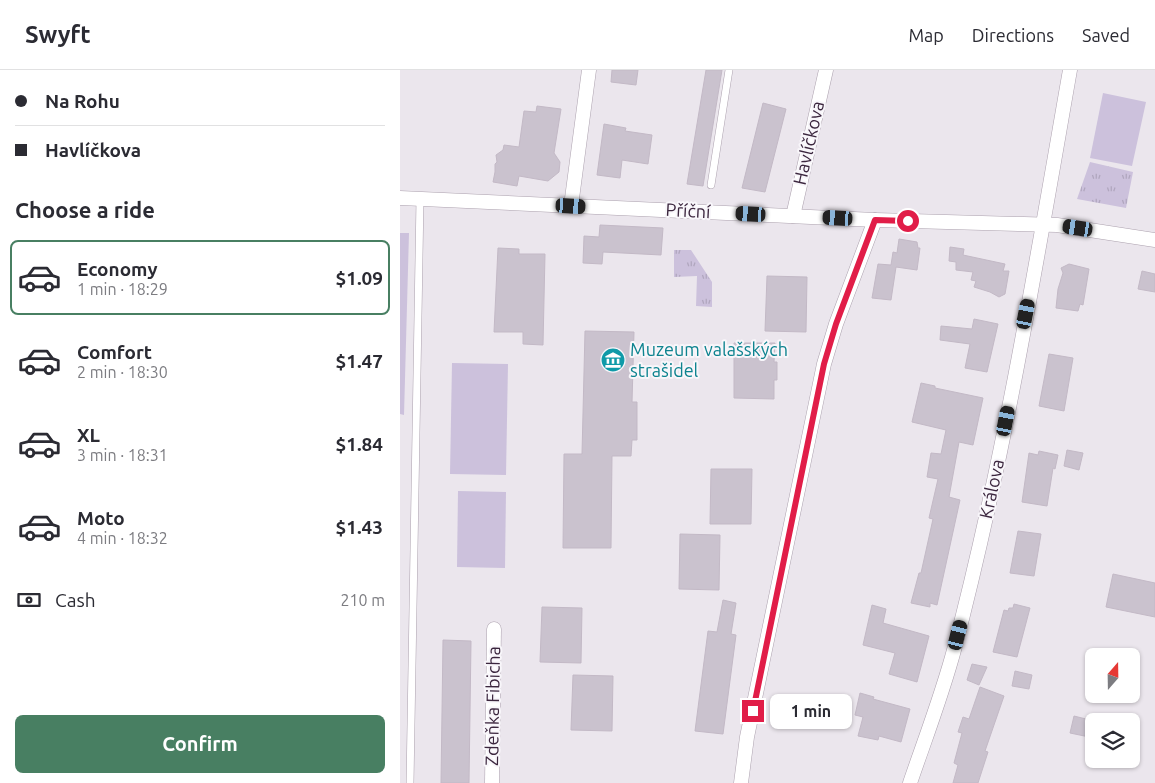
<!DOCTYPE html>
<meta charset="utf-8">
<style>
body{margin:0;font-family:Ubuntu,sans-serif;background:#f2f2f3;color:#2b2b33;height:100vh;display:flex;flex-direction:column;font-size:19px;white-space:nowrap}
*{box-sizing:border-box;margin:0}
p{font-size:16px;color:#7c7c81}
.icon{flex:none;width:28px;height:28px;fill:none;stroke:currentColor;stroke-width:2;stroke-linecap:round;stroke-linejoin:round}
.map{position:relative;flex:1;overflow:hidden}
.side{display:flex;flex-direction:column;background:#fff;width:400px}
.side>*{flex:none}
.banner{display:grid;align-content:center;height:110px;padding:0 15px;background:#fff}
.needle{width:32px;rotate:20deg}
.buttons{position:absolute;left:685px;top:578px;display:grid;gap:10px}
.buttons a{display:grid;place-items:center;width:55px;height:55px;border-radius:8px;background:#fff;box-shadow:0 1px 4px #0004;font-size:25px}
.end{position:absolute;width:22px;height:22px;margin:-11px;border:6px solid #e11d48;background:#fff;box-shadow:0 0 0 2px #fff}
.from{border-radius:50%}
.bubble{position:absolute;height:35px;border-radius:8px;background:#fff;box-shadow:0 1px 4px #0004;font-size:16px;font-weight:600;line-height:35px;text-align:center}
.car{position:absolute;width:15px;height:30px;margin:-15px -8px;border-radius:6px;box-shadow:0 0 4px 1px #0007;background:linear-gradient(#222 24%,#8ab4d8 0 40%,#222 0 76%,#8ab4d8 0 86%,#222 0)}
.banner b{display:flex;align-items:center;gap:18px;height:48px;font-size:19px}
.banner b+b{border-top:1px solid #e1e1e2}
.banner i{width:12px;height:12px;background:#2b2b33}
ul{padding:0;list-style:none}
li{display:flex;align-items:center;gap:15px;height:75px;margin:0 10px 8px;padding:0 5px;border:2px solid transparent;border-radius:8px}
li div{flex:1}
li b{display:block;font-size:19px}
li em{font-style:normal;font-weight:600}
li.on{border-color:#487f62}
li>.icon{width:45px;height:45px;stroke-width:1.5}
h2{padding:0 15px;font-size:22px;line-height:60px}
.pay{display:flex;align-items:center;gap:12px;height:55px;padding:0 15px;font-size:19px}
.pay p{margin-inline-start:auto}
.cta{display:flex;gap:10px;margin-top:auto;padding:10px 15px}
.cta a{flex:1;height:58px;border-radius:8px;background:#487f62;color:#fff;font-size:20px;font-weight:600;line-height:58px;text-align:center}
header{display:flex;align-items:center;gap:30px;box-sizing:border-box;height:70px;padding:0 25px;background:#fff;border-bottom:1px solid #e1e1e2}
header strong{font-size:24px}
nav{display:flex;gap:28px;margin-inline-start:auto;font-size:18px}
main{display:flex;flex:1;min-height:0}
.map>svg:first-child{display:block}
</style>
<header>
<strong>Swyft</strong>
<nav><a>Map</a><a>Directions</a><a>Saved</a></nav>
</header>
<main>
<section class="side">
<div class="banner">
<b><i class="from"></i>Na Rohu</b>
<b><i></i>Havlíčkova</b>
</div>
<h2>Choose a ride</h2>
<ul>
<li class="on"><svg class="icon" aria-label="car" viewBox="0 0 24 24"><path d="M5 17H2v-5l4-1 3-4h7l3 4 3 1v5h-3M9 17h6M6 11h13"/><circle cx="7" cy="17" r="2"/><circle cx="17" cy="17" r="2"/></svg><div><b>Economy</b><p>1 min · 18:29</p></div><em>$1.09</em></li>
<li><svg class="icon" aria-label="car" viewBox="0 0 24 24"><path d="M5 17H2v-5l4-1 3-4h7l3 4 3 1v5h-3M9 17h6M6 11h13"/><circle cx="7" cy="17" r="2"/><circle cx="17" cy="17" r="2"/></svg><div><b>Comfort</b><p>2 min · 18:30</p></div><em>$1.47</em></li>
<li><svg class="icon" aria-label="car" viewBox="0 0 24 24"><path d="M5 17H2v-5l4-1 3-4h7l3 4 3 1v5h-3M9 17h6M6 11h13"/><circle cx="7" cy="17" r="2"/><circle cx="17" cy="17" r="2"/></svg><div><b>XL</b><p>3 min · 18:31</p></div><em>$1.84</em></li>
<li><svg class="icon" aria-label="car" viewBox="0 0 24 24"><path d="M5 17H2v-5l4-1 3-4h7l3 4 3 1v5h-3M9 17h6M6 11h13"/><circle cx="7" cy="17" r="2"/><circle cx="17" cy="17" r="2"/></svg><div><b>Moto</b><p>4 min · 18:32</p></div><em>$1.43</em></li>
</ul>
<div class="pay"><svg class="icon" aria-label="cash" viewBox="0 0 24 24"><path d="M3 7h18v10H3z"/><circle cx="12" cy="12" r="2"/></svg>Cash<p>210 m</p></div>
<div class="cta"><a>Confirm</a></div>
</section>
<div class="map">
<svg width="755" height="713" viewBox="0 0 755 713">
<defs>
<pattern id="park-tufts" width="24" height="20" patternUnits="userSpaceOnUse" patternTransform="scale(1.25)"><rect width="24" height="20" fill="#ccc1dc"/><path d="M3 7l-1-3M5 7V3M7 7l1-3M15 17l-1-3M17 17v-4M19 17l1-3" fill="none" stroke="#b0a6be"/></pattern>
</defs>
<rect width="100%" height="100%" fill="#ebe6ed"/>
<!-- green -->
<g fill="#ccc1dc">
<polygon points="703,23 746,32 732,96 690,88"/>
<polygon points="0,163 9,163 4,345 0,344"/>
<polygon points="52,293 108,294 106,405 50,404"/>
<polygon points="58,421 106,422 105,498 57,497"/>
</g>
<!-- park -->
<g fill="url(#park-tufts)">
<polygon points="690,92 733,102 726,138 677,129"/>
<polygon points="274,180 291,180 312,212 312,237 296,236 297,206 274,207"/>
</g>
<!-- building -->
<g fill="#cac2ce" stroke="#c3b9c6">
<polygon points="212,0 238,0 236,15 211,12"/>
<polygon points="306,0 322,0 303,116 287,114"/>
<polygon points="363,33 386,39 365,122 342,118"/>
<polygon points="137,36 161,39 154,83 160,92 159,102 148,111 119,106 117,116 93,112 95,102 95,94 97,92 96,85 103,80 104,75 119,77 124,41 136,42"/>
<polygon points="204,54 226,58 225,61 252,65 248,94 222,90 220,108 197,105"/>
<polygon points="200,155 263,158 261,185 203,182 202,194 183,193 184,166 199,167"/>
<polygon points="499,169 517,172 518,178 520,178 517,200 496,197 491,230 472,228 478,194 491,195 493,182 497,183"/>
<polygon points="550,177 564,179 563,185 605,194 603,201 609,201 605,224 599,227 590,222 574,217 576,211 571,210 573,202 556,200 556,192 549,191"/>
<polygon points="98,178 119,179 119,184 145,184 143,275 123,274 123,262 94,262"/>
<polygon points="669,194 689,199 683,235 680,234 678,241 656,238 658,219 663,203 661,198"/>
<polygon points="742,201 755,204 755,222 738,219"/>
<polygon points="367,206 407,207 406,262 365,261"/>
<polygon points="574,249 598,254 587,302 565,298 570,274 540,270 541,256 572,259"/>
<polygon points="185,261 234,262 232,332 237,332 237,370 232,370 231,386 212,386 211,478 163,478 164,384 182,384"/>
<polygon points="334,273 375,273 374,292 377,292 377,310 374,310 374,329 334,328"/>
<polygon points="649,284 673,288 664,341 639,336"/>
<polygon points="521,313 535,316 535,318 583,328 573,375 559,372 549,427 560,430 537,535 530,533 530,537 511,533 519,503 521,503 533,449 529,448 538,409 527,407 531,383 541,384 546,360 512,352"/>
<polygon points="667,380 683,383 679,400 664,396"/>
<polygon points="639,381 658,385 655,399 653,398 647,436 622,432 629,383 638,385"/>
<polygon points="311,399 352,399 351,454 310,454"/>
<polygon points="618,461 641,464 634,506 610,503"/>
<polygon points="280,464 320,465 319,520 279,519"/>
<polygon points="713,504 755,513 755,547 706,537"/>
<polygon points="323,530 336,533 331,564 336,565 323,664 295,661 308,561 317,562"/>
<polygon points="614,534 630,538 617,587 593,582 604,540 608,541 609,538 613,538"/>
<polygon points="472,535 486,539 483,553 529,566 517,612 489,604 495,583 463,575"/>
<polygon points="142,537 182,538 181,593 140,592"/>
<polygon points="43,570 71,571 69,713 41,713"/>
<polygon points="572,594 587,597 579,615 567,610"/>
<polygon points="615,601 632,605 629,619 612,616"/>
<polygon points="173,605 213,606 212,661 171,660"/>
<polygon points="580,617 604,626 585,681 588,682 578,713 553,713 558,695 554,693 562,663 558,662 563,647 569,649"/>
<polygon points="460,623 474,627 473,629 510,639 501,672 479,666 478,670 458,666 463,647 455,645"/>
<polygon points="674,646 694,651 694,668 670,663"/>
</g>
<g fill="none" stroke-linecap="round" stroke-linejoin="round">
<defs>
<g id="lane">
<polyline points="311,115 329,0"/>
<polyline points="10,713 20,129"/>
</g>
<g id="street">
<polyline points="0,128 475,150 657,155 755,170"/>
<polyline points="171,136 189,0"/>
<polyline points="393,146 426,0"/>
<polyline points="92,713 94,559"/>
<polyline points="341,713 347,667 424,294 436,254 475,150"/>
<path d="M510 713C525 669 542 625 554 580 604 390 636 194 670 0"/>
</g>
</defs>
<!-- lane casing -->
<use href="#lane" stroke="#aca1ae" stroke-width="8"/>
<!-- street casing -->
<use href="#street" stroke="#aca1ae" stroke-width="15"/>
<!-- lane -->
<use href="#lane" stroke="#fff" stroke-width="7"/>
<!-- street -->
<use href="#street" stroke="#fff" stroke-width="14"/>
</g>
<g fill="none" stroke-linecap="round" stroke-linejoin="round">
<!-- route -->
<polyline stroke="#e11d48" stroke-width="6" points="353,641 424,294 436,254 475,150 508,151"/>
</g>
<!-- icons -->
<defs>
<symbol id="museum-disc" viewBox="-11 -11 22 22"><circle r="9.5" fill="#0f9aa8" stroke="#f8f6fa"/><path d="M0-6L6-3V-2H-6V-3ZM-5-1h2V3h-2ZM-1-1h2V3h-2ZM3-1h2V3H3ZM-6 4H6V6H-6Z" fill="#fff"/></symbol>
</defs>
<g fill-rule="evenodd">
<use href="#museum-disc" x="199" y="276" width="28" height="28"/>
</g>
<g text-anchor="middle" stroke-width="4" stroke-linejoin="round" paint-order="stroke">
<!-- street labels -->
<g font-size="18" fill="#3b263e" stroke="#f8f6fa">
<text transform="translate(409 73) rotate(-77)" y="6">Havlíčkova</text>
<text transform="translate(288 141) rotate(3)" y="6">Příční</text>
<text transform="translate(592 419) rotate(-78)" y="6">Králova</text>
<text transform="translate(93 636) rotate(-89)" y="6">Zdeňka Fibicha</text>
</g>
<!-- culture labels -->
<g font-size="18" fill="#0d838f" stroke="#f8f6fa" text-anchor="start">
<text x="230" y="286">Muzeum valašských<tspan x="230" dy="21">strašidel</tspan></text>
</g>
</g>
</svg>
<div class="buttons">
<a><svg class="needle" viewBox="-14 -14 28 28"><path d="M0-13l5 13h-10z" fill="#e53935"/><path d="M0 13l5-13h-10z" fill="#7c7c81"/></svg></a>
<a><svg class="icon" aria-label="layers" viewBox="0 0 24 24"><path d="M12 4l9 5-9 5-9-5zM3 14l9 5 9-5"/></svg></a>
</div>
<i class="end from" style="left:508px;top:151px"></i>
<i class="end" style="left:353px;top:641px"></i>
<div class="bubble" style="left:370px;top:624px;width:82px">1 min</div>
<i class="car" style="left:171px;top:136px;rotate:93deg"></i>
<i class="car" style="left:351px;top:144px;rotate:273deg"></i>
<i class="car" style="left:438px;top:148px;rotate:273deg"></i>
<i class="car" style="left:678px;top:158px;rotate:279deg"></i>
<i class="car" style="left:626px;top:244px;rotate:11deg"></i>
<i class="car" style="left:606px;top:351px;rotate:11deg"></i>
<i class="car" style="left:558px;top:565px;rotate:14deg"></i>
</div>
</main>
